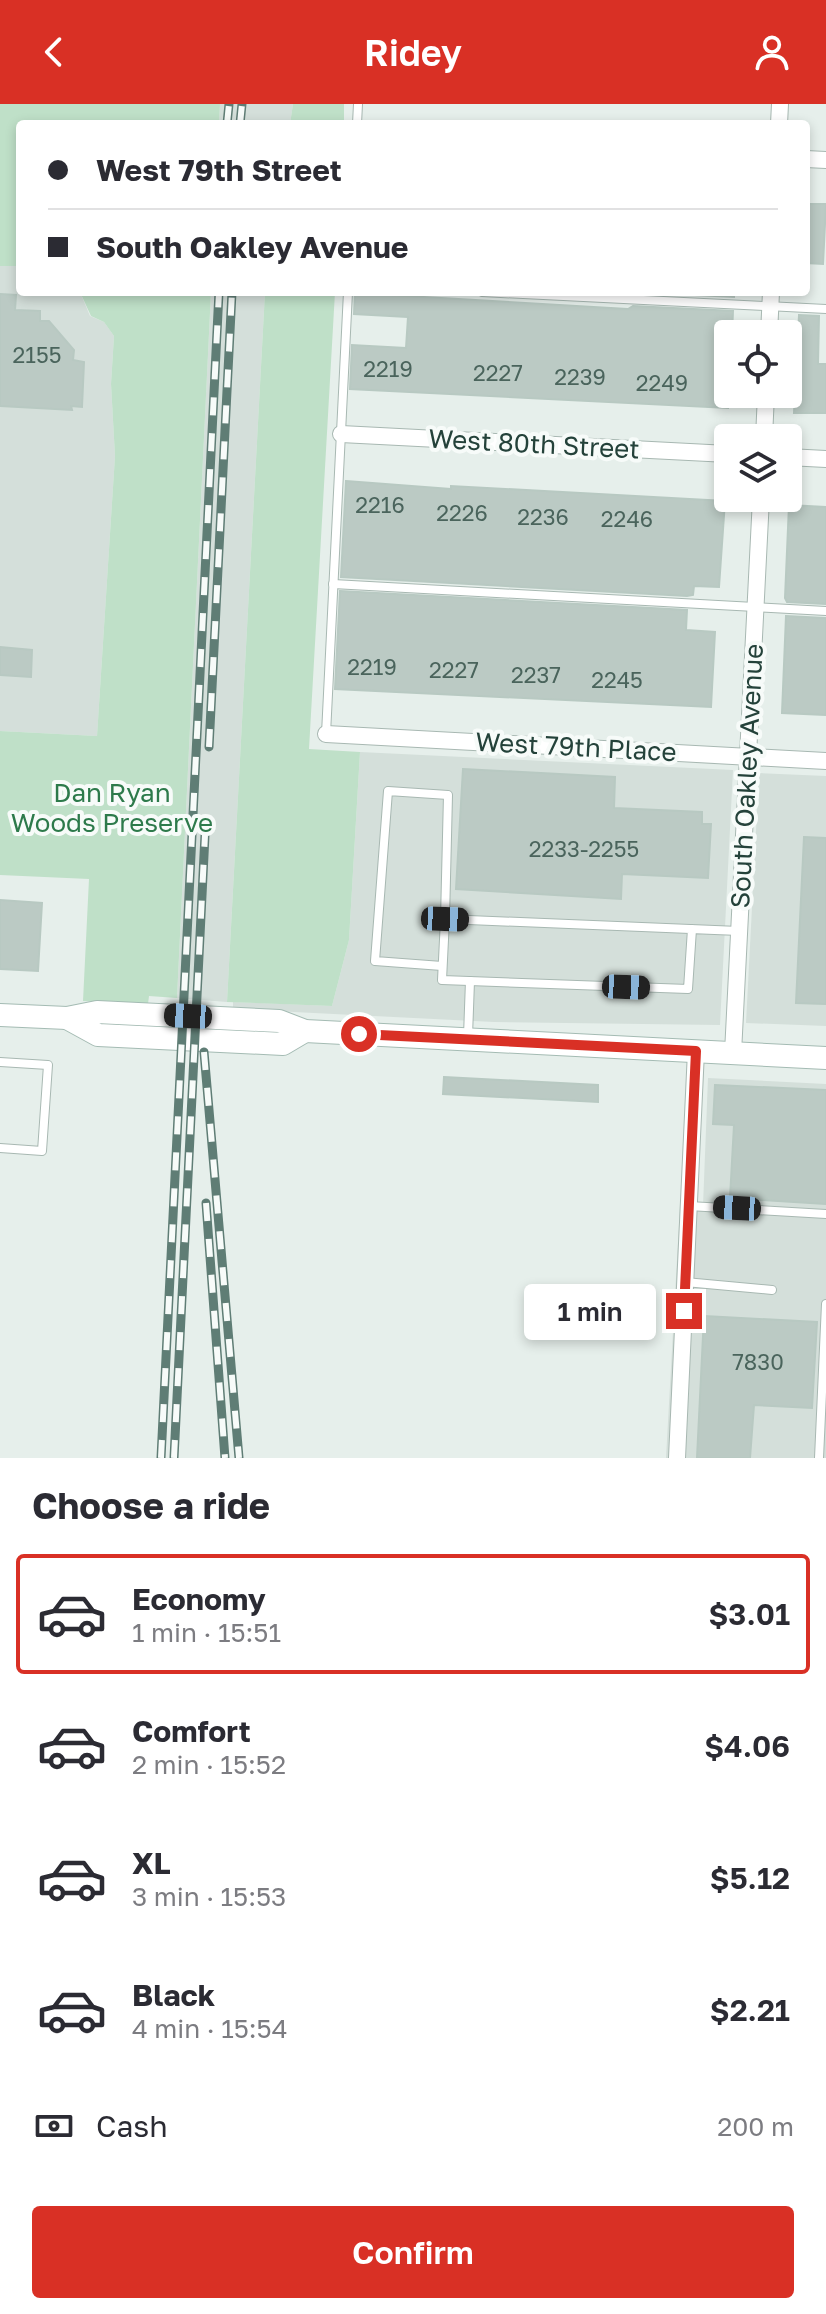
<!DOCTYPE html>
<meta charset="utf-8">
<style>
body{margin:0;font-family:"Golos Text",sans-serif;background:#f2f2f3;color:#2b2b33;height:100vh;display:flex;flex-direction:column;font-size:30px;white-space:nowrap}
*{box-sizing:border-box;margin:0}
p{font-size:26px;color:#7c7c81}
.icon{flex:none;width:44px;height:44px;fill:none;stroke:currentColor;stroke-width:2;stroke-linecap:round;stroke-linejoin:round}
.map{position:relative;height:1354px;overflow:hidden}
.panel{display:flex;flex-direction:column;background:#fff;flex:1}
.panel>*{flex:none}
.guide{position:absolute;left:16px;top:16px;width:794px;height:176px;border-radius:8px;box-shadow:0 4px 12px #0003;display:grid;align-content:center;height:176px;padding:0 32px;background:#fff}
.tools{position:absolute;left:714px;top:216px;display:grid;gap:16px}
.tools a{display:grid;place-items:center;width:88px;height:88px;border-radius:8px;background:#fff;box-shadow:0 4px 12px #0003;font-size:40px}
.end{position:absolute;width:36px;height:36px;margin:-18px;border:10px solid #d93025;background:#fff;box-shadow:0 0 0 4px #fff}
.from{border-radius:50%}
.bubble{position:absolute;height:56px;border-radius:8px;background:#fff;box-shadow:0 4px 12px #0003;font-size:26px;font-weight:600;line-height:56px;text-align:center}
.car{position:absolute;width:24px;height:48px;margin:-24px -12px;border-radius:10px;box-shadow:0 0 6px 2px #0007;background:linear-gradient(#222 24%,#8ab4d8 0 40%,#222 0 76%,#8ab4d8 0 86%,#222 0)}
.guide b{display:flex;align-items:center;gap:28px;height:76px;font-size:30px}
.guide b+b{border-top:2px solid #e1e1e2}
.guide i{width:20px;height:20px;background:#2b2b33}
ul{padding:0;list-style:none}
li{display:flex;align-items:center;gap:24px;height:120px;margin:0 16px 12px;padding:0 16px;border:4px solid transparent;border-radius:8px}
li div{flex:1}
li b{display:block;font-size:30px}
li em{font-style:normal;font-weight:600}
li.active{border-color:#d93025}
li>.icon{width:72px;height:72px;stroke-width:1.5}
h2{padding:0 32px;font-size:36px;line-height:96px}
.pay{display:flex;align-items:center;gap:20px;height:88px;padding:0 32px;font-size:30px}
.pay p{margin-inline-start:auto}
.button{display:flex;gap:16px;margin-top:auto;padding:16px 32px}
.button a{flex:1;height:92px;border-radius:8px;background:#d93025;color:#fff;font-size:32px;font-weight:600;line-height:92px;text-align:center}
header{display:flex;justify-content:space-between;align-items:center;height:104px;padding:0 32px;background:#d93025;color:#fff;font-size:36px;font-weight:600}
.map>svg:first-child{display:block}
</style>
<header><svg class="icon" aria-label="back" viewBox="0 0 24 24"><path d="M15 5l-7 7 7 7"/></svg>Ridey<svg class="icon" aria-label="person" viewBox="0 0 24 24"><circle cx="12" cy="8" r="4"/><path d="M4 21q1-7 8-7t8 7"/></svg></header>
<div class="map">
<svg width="826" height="1354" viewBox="0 0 826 1354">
<rect width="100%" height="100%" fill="#e6efeb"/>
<!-- built -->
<g fill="#d4dfda">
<polygon points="220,0 293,0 290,20 219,20"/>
<polygon points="0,162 20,162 20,188 80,188 90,212 104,218 114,232 111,280 115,352 97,632 0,627"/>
<polygon points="211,188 265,188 227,898 177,894"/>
<polygon points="360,648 733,666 720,921 494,918 233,905 233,898 332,902 349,836"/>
<polygon points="759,669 826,672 826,922 746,919"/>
<polygon points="708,974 826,980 826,1354 666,1354 680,1101 703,1102"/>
</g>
<!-- green -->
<g fill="#bfe0c8">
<polygon points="0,0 220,0 219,20 20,20 20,162 0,162"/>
<polygon points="293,0 344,0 344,20 290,20"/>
<polygon points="80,188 211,188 177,894 149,892 148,900 83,897 89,775 0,771 0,627 97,632 115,352 111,280 114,232 104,218 91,212"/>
<polygon points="265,188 335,188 309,645 360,648 349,836 332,902 227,898"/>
</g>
<!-- building -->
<g fill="#bbcac4" stroke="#b8c9c2" stroke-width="2">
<polygon points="806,100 826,100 823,160 806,159"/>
<polygon points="634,188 734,188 734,193"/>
<polygon points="355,189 628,205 633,202 733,207 732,230 728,230 728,304 350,285 352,241 406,244 408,213 354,210"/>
<polygon points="0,190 16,191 15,206 40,207 40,217 49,217 74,246 73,256 84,258 82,303 71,302 72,306 0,302"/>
<polygon points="799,211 819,212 818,260 826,260 826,309 794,309"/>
<polygon points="346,377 451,385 451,382 725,397 719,483 694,482 693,491 687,492 341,473"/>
<polygon points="789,401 826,403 826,500 787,498 785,494"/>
<polygon points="340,487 687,506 686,526 715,528 711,603 335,585"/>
<polygon points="786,512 826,514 826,611 782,609"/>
<polygon points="0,543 32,546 31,573 0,571"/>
<polygon points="463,665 615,673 614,704 702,708 702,720 711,720 708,774 622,770 621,795 456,785"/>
<polygon points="804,733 826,734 826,900 796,899"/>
<polygon points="0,796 42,799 38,867 0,865"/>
<polygon points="444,973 598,981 598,998 443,990"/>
<polygon points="715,981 826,986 826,1100 730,1094 734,1021 713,1020"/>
<polygon points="704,1212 817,1218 812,1304 754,1301 750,1354 697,1354"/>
</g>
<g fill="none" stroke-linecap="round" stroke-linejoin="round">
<defs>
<g id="lane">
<polyline points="357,20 358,0"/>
<polyline points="482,188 826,205"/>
<polyline points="333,480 826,507"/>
<polyline points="326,630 348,188"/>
<polyline points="692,825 688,885 442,876 445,815 739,827"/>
<polyline points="442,862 375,857 388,687 448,691 445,815"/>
<polyline points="468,932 470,877"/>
<polyline points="0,958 48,961 42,1047 0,1044"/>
<polyline points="689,1102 826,1110"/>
<polyline points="685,1178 772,1186"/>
<polyline points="819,1354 826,1200"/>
</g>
<g id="street">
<polyline points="779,20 780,0"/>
<polyline points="806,55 826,56"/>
<polyline points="769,230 771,188"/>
<polyline points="341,330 728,350"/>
<polyline points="764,334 766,290"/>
<polyline points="788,353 826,355"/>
<polyline points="326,630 826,657"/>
<polyline points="733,949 761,394"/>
<polyline points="677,1354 696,947"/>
</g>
<g id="secondary">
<polyline points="0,911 67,914 97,908 279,917 305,927 826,954"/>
<polyline points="67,914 98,931 283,940 305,927"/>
</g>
</defs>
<!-- lane casing -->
<use href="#lane" stroke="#a8b8b2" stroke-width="10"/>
<!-- street casing -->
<use href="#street" stroke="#a8b8b2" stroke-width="18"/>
<!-- secondary casing -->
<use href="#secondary" stroke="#a4bbb3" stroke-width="24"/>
<!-- lane -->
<use href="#lane" stroke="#fff" stroke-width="8"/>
<!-- street -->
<use href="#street" stroke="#fff" stroke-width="16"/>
<!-- secondary -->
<use href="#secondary" stroke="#fff" stroke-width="22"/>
<defs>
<g id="rail">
<polyline points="227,20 229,0"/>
<polyline points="240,20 242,0"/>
<polyline points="209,643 232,188"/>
<polyline points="204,948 239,1354"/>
<polyline points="206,1099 225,1354"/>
<polyline points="161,1354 219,188"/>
<polyline points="174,1354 205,731"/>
</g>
</defs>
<!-- rail casing -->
<use href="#rail" stroke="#5f7d75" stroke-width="9"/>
<!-- rail -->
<use href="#rail" stroke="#f7fbf9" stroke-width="6" stroke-dasharray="18" stroke-linecap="butt"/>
</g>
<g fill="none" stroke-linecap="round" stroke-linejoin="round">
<!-- route -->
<polyline stroke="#d93025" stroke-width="10" points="359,930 696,947 684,1207"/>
</g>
<g text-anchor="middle" stroke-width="8" stroke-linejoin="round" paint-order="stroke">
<!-- number labels -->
<g font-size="22" fill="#4a645c">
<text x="37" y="259">2155</text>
<text x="388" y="273">2219</text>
<text x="498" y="277">2227</text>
<text x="580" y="281">2239</text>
<text x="662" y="287">2249</text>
<text x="380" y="409">2216</text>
<text x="462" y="417">2226</text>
<text x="543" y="421">2236</text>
<text x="627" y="423">2246</text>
<text x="372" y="571">2219</text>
<text x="454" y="574">2227</text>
<text x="536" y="579">2237</text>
<text x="617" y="584">2245</text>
<text x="584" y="753">2233-2255</text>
<text x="758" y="1266">7830</text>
</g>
<!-- street labels -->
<g font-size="26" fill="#24423a" stroke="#f7fbf9">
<text transform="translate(534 340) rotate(3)" y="9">West 80th Street</text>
<text transform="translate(576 643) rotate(3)" y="9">West 79th Place</text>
<text transform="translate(747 672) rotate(-87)" y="9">South Oakley Avenue</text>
</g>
<!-- park labels -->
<g font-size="26" fill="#2d7a4b" stroke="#f7fbf9">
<text x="112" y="698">Dan Ryan<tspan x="112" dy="30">Woods Preserve</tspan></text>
</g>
</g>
</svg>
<div class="tools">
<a><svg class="icon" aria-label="locate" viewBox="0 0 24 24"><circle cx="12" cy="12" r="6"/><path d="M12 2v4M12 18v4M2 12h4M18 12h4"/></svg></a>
<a><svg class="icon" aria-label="layers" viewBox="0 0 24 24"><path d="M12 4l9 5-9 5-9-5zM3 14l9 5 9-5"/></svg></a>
</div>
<i class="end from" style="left:359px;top:930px"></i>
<i class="end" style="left:684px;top:1207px"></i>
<div class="bubble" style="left:524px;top:1180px;width:132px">1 min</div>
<i class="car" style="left:445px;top:815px;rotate:92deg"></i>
<i class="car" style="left:626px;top:883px;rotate:92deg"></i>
<i class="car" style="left:188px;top:912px;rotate:273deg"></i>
<i class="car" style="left:737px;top:1104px;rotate:273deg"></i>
<div class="guide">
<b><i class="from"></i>West 79th Street</b>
<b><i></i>South Oakley Avenue</b>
</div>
</div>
<section class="panel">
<h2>Choose a ride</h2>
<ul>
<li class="active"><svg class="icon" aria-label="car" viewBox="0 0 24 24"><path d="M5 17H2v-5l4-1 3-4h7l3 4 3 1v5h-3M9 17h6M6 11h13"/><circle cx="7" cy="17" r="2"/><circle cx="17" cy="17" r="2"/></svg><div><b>Economy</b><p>1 min · 15:51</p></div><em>$3.01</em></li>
<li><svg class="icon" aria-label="car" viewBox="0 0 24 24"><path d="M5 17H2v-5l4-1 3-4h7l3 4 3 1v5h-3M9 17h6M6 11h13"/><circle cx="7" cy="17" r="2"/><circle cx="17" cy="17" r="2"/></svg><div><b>Comfort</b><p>2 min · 15:52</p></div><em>$4.06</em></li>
<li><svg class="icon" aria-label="car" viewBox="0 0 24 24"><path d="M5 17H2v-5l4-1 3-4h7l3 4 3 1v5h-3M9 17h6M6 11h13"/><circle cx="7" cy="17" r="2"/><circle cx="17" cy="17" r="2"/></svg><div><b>XL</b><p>3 min · 15:53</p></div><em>$5.12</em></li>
<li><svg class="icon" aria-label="car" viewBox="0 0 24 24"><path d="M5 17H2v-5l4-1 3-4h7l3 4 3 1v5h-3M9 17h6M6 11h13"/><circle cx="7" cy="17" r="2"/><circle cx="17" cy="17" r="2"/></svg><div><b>Black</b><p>4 min · 15:54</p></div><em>$2.21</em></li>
</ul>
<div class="pay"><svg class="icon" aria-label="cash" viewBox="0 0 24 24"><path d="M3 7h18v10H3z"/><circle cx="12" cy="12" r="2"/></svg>Cash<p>200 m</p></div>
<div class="button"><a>Confirm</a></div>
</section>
